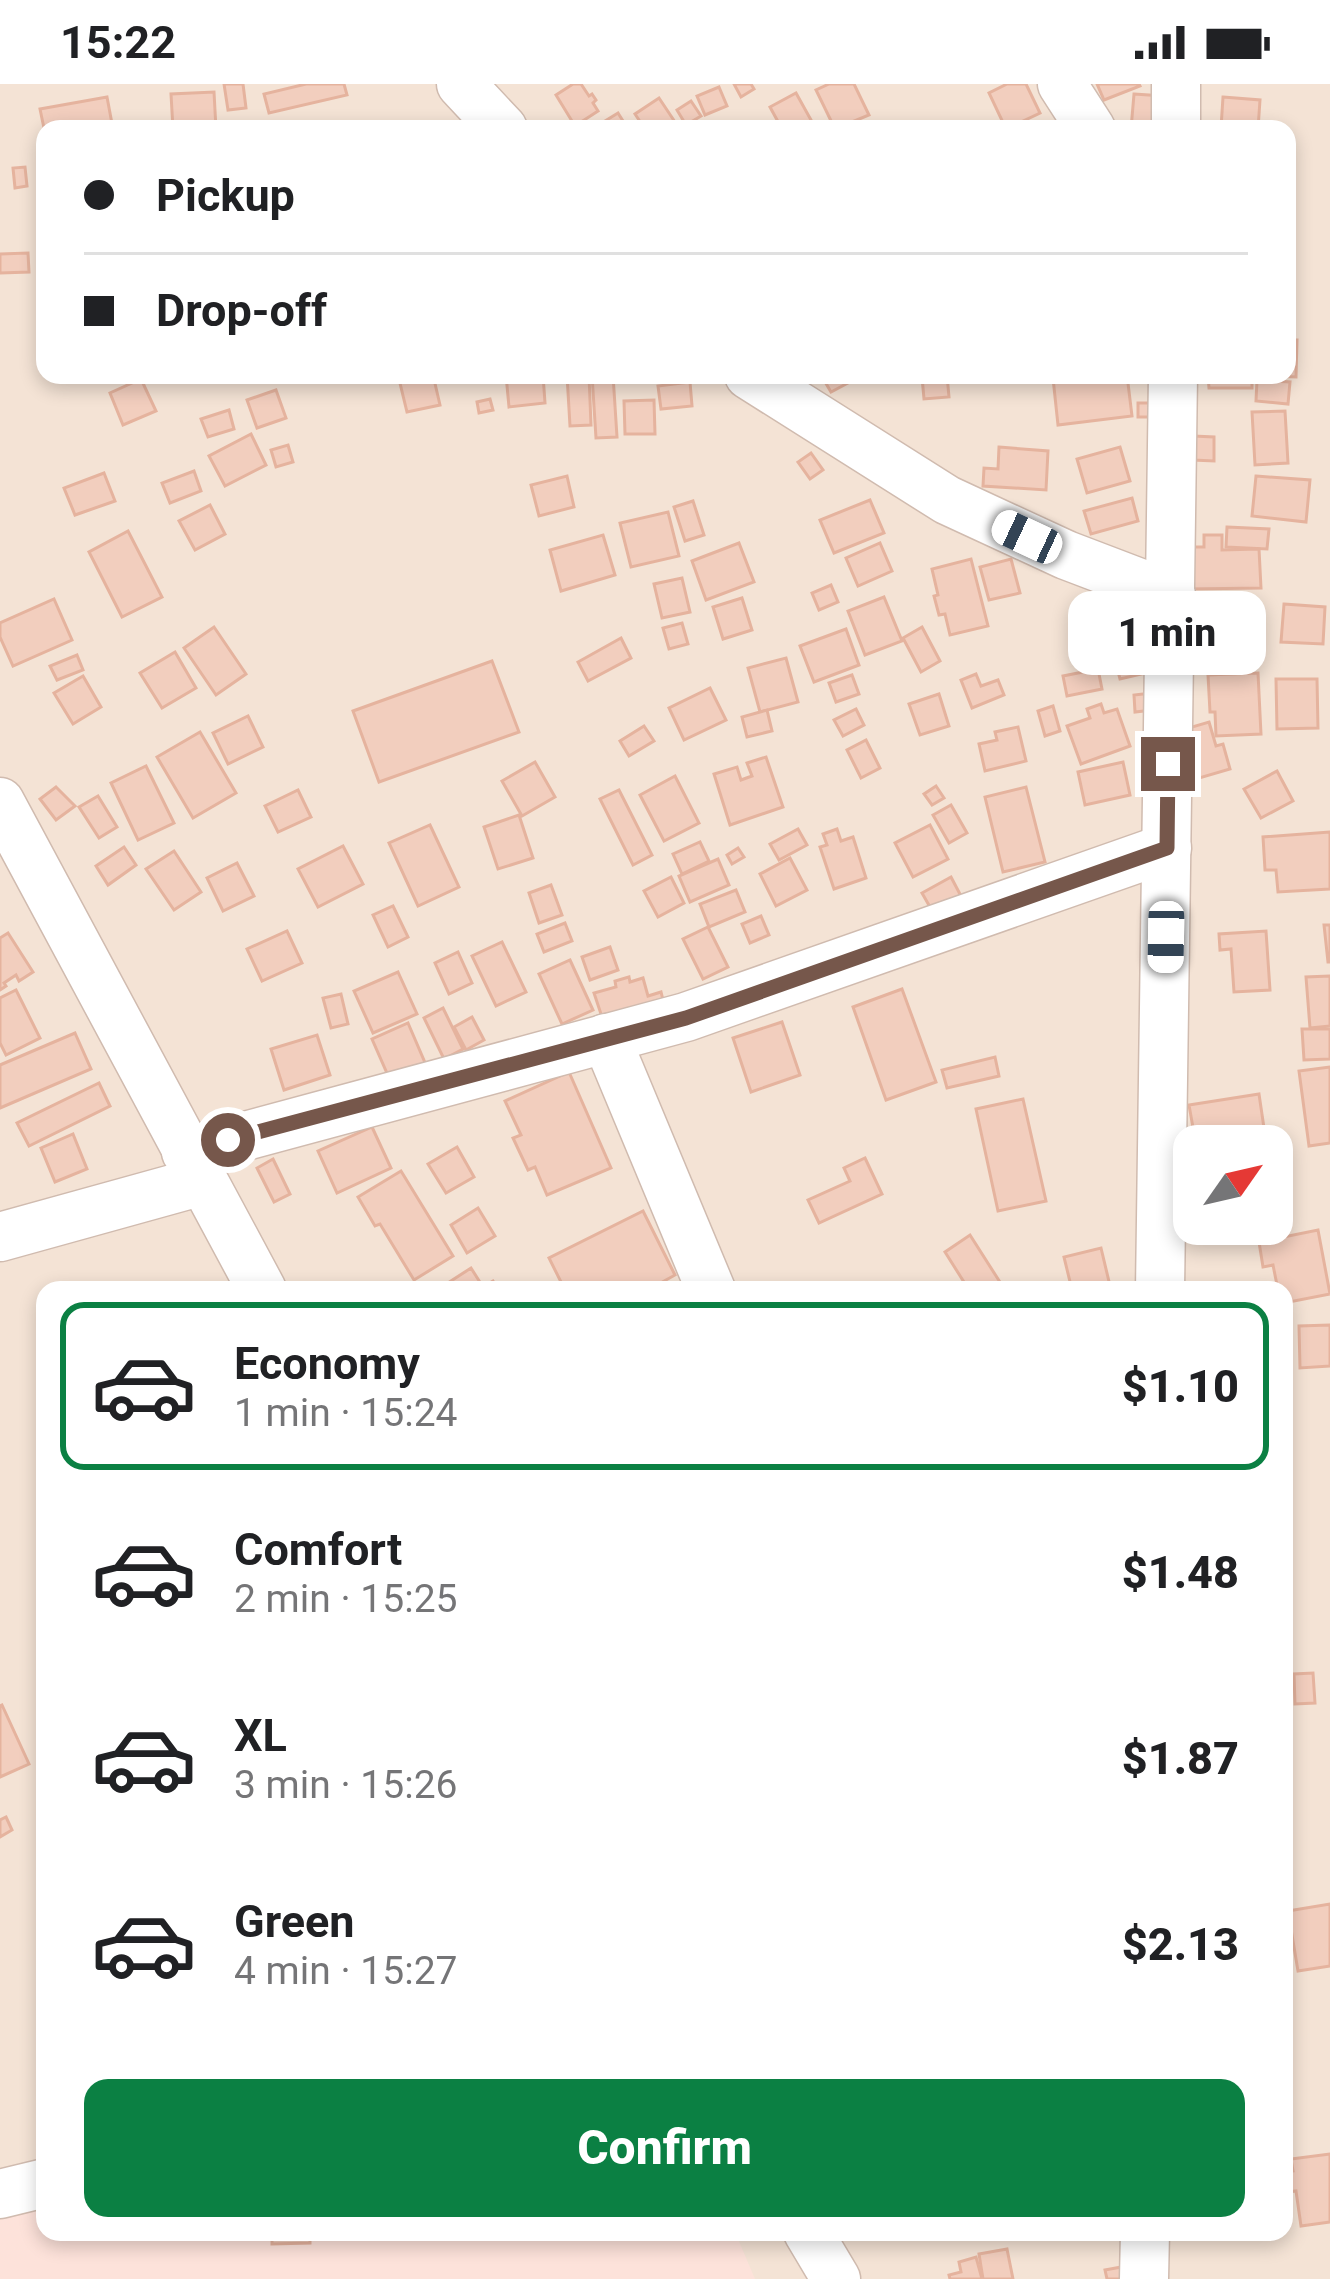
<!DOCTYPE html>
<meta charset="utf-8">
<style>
body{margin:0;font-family:Roboto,sans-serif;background:#f6f6f6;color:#202124;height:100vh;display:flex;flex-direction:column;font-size:45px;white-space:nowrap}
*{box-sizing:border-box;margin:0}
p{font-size:39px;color:#757577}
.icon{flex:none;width:66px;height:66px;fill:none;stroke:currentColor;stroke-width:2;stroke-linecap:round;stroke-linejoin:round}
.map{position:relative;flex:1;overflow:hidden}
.sheet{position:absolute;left:36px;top:1197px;width:1257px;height:960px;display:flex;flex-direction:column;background:#fff;border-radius:24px;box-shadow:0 6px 18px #0003}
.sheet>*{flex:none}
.hud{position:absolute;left:36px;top:36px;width:1260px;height:264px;border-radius:24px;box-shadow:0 6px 18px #0003;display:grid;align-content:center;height:264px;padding:0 48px;background:#fff}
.needle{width:78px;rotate:56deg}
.controls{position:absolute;left:1173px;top:1041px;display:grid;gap:24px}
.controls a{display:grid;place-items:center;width:120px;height:120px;border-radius:24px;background:#fff;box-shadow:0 6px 18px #0003;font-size:60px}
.end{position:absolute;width:54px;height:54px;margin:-27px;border:15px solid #76574b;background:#fff;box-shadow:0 0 0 6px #fff}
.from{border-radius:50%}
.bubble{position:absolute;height:84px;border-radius:24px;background:#fff;box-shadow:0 6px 18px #0003;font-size:39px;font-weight:800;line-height:84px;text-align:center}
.car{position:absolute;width:36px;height:72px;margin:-36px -18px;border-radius:15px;box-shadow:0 0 9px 3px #0007;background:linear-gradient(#fff 24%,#345 0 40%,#fff 0 76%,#345 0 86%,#fff 0)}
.hud b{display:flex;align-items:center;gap:42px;height:114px;font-size:45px}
.hud b+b{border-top:3px solid #e0e0e0}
.hud i{width:30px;height:30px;background:#202124}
ul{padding:21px 0 0;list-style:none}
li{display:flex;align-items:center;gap:36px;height:168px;margin:0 24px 18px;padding:0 24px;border:6px solid transparent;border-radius:24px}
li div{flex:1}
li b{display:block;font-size:45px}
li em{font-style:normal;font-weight:800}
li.active{border-color:#0b8043}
li>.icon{width:108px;height:108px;stroke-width:1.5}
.primary-button{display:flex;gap:24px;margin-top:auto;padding:24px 48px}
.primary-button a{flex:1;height:138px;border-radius:24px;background:#0b8043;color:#fff;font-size:48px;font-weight:800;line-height:138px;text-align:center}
.status{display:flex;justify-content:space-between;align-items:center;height:84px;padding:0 60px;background:#fff;direction:ltr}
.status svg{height:33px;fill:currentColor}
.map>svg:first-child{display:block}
</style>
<div class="status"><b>15:22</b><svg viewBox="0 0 49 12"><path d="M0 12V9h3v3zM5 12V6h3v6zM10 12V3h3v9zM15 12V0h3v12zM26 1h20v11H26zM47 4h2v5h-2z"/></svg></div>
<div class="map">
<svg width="1330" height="2195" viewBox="0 0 1330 2195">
<rect width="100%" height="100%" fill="#fcf2e6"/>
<!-- residential -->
<path fill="#f4e3d5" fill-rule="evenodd" d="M0 0H1330V2195H0ZM45 45H1287V291H45ZM1194 1062H1272V1140H1194ZM45 1206H1284V2148H45Z"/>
<!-- commercial -->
<polygon fill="#fde2da" points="45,2103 45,2148 735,2148 755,2195 0,2195 0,2114"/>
<!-- building -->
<g fill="#f2cebe" stroke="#e5b39e" stroke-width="3">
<polygon points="224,0 243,0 246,24 228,26"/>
<polygon points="306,0 344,0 347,11 269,29 264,10"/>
<polygon points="573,0 581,0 589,12 592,10 596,16 593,19 598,27 575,42 556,11"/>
<polygon points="734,0 751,0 754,5 741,13"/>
<polygon points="829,0 854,0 869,31 835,45 816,6"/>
<polygon points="1007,0 1026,0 1040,29 1006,45 989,9"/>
<polygon points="1097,0 1139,0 1140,2 1104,16"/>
<polygon points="719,3 727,22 705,31 697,12"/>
<polygon points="214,8 216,45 173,45 171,10"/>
<polygon points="796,9 816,45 782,45 770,23"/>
<polygon points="1134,10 1163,12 1160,45 1131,45"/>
<polygon points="107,13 113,45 45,45 45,49 40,25"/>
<polygon points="1223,13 1260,16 1258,45 1221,44"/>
<polygon points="659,14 675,38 664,45 645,45 635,30"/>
<polygon points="691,17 701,32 686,41 677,26"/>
<polygon points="618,29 628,45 592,45"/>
<polygon points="25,83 27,102 15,104 13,84"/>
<polygon points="28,169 29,188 0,189 0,170"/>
<polygon points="1287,256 1297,256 1296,293 1272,292 1287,291"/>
<polygon points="398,291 433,291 440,321 407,328"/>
<polygon points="506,291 543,291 545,319 509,323"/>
<polygon points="567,291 589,291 591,341 570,342"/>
<polygon points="592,291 613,291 617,353 596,354"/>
<polygon points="821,291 863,291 831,308"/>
<polygon points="947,291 949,313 924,315 922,293"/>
<polygon points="1076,291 1127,291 1132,332 1058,341 1053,294"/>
<polygon points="1208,291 1252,291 1252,304 1209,304"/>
<polygon points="141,295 156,327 123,341 110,309"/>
<polygon points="1257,296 1290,298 1288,320 1256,317"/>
<polygon points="690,298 692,322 661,325 658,302"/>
<polygon points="276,306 286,334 257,344 247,316"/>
<polygon points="490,315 493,326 479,329 477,318"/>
<polygon points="654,316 655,350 625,350 624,317"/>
<polygon points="1138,319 1155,319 1154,333 1138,333"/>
<polygon points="229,326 234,345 208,353 201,335"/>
<polygon points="1285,327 1288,379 1255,381 1252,328"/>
<polygon points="251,350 266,381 225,402 209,372"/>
<polygon points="1193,352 1214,353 1214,377 1193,376"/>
<polygon points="288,361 293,378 276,383 271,366"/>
<polygon points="999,363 1048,367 1046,406 983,402 984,384 998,385"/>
<polygon points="1120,363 1130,397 1087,409 1077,375"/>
<polygon points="811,369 823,386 810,395 798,378"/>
<polygon points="194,387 201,407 170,419 162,399"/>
<polygon points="104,389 115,417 75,431 64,404"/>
<polygon points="567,392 574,423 539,432 531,401"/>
<polygon points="1256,392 1310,396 1306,438 1252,432"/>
<polygon points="1132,414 1138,437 1091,450 1084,427"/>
<polygon points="870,416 884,449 834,469 820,436"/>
<polygon points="693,417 704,451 685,457 674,423"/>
<polygon points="210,421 225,450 195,466 179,437"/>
<polygon points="668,428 679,472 631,483 620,439"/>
<polygon points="1227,443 1269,445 1267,465 1226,463"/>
<polygon points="128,447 162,513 122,533 89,468"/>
<polygon points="603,451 615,491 561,507 550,466"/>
<polygon points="1204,451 1222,451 1222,466 1259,465 1261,504 1188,505 1187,463 1204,463"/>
<polygon points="739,459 754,498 706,516 692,477"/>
<polygon points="880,459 892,487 858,502 846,474"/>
<polygon points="971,475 988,542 950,551 945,530 939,531 934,512 938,511 932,485"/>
<polygon points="1011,475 1020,509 989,516 980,483"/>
<polygon points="682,494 690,528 662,534 654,500"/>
<polygon points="831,501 838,518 819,526 812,509"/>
<polygon points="884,513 902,557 865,571 848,527"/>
<polygon points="742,514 752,546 723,555 713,523"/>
<polygon points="54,515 72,556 13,582 0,553 0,539"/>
<polygon points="1284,520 1325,523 1323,560 1281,558"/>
<polygon points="682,539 688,560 669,565 663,544"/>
<polygon points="214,543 246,590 216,611 184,564"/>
<polygon points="922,543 940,577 921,588 903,554"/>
<polygon points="846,545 859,581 814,598 800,562"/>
<polygon points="1135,547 1146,589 1120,595 1109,554"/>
<polygon points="621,554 631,574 588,597 578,578"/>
<polygon points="175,568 196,604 162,624 140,589"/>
<polygon points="1182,570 1201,571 1201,588 1182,587"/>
<polygon points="77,571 83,586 57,596 50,582"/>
<polygon points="786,574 798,618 760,628 748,584"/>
<polygon points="492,577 519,648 379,698 353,627"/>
<polygon points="1098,585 1102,605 1067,612 1063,592"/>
<polygon points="1258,589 1261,650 1216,652 1215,628 1210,628 1208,591"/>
<polygon points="976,590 981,602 998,596 1004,611 972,624 961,596"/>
<polygon points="852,591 859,610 836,618 829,599"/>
<polygon points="83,592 101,623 73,640 54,609"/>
<polygon points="1276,595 1317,595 1318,644 1277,645"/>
<polygon points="710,604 726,636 684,656 669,624"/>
<polygon points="1152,609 1153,626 1135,628 1134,611"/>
<polygon points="939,610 949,642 920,651 909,620"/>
<polygon points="1101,620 1104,629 1117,625 1130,662 1081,680 1067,642 1090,634 1087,625"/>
<polygon points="1053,622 1060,647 1045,652 1038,627"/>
<polygon points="856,625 864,641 843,652 834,636"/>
<polygon points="767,626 772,647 747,653 742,633"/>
<polygon points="248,632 263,663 228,680 213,649"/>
<polygon points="1209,638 1216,662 1223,660 1230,685 1196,695 1185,657 1185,645"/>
<polygon points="644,642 654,657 629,672 620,657"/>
<polygon points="1018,643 1026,677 985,687 979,660 997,656 995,648"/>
<polygon points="200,648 236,709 193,734 157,673"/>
<polygon points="866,656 880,684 861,694 847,666"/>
<polygon points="766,673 783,723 730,741 714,690 737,683 741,696 752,692 747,679"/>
<polygon points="535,678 555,713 522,732 502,697"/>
<polygon points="1123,678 1130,711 1085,721 1078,688"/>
<polygon points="146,682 174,739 138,756 111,699"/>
<polygon points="1277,687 1293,717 1261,734 1244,705"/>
<polygon points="675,692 699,739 664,757 640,711"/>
<polygon points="936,702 944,714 932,721 924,710"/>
<polygon points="56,703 75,722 56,736 40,715"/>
<polygon points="1026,703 1045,778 1003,788 985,713"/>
<polygon points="298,706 311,733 278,748 265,722"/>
<polygon points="619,706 652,771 633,781 600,715"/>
<polygon points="98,712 117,743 99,754 79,723"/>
<polygon points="951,721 967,749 949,759 933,731"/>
<polygon points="519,731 533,774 498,785 484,743"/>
<polygon points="430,741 459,803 418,822 389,759"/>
<polygon points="930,741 948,775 913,793 895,759"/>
<polygon points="798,745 807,761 779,776 770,760"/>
<polygon points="837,745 841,757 853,753 866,794 834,805 820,763 827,761 823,750"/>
<polygon points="1330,748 1330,805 1278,808 1276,786 1265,786 1263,753"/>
<polygon points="700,758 709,777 682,790 673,770"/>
<polygon points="343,762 363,800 318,823 298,785"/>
<polygon points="124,763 136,781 108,801 96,782"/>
<polygon points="738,764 744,773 732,780 727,771"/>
<polygon points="174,767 201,808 174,826 146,785"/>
<polygon points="790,774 807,806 776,822 760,790"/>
<polygon points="718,775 729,801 690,818 679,792"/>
<polygon points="237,779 254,812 223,827 207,794"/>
<polygon points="671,793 684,819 658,833 644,807"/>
<polygon points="951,793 962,814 934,830 922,809"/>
<polygon points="551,801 562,831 539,839 529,809"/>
<polygon points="736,806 745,828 709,843 700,820"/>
<polygon points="393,822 408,853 388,863 373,831"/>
<polygon points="761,832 769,851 750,859 742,840"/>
<polygon points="565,839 572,857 544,868 537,850"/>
<polygon points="1324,841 1330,841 1330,878 1328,878"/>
<polygon points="708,843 728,883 703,895 683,855"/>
<polygon points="287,847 302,879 262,897 247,865"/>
<polygon points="1266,847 1270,906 1234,908 1231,865 1220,866 1219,850"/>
<polygon points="8,849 33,888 19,897 16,891 4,899 6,902 0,906 0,854"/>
<polygon points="502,858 526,908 496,922 472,872"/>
<polygon points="610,863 618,886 590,896 582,873"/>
<polygon points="458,868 472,899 449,910 435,879"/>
<polygon points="570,876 593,926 562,940 539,890"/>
<polygon points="398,888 417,930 373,949 354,907"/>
<polygon points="1330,892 1330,942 1310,944 1306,893"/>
<polygon points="629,893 630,898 643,894 648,912 661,908 664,920 604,939 594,909 616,903 615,897"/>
<polygon points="902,905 936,998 886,1016 853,923"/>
<polygon points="16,906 40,954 6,971 0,959 0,914"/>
<polygon points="341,910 348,940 331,944 323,914"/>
<polygon points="443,924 463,965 444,975 424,934"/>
<polygon points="472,933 484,956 466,966 454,943"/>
<polygon points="782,938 800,991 751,1008 733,954"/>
<polygon points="408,939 426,981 390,996 372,955"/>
<polygon points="1302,945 1330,945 1330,975 1304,976"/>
<polygon points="75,949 91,985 0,1024 0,981"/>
<polygon points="317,951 330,991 284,1006 271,965"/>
<polygon points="995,973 999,992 947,1004 942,986"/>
<polygon points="1330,983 1330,1059 1309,1062 1299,987"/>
<polygon points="569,988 611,1084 547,1111 535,1083 528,1086 513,1054 521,1051 505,1017"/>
<polygon points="99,999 110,1022 29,1062 17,1039"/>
<polygon points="1259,1010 1264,1044 1195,1055 1189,1021"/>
<polygon points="1023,1015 1046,1117 998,1127 976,1025"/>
<polygon points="372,1043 391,1084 337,1109 318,1067"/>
<polygon points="73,1050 87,1085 55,1098 41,1064"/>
<polygon points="457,1063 474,1093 446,1109 428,1080"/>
<polygon points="865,1074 882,1110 819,1139 808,1116 850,1097 844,1084"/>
<polygon points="273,1075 290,1110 274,1118 257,1084"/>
<polygon points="401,1087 453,1172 414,1196 380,1140 375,1142 358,1113"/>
<polygon points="478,1124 495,1152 467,1169 451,1141"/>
<polygon points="643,1127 675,1191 648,1206 565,1206 549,1174"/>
<polygon points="1318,1146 1330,1210 1284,1219 1284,1206 1278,1206 1273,1181 1263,1183 1259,1158"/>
<polygon points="970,1151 1005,1206 969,1206 945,1168"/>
<polygon points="1101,1164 1111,1206 1072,1206 1064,1173"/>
<polygon points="471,1184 483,1203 493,1197 499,1206 437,1206"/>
<polygon points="1330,1241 1330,1282 1300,1284 1299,1242"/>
<polygon points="1313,1589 1315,1619 1295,1620 1294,1590"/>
<polygon points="2,1621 29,1680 0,1693 0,1622"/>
<polygon points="6,1733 12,1746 0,1753 0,1736"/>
<polygon points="1330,1820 1330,1882 1298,1887 1288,1827"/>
<polygon points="1330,2070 1330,2138 1301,2142 1296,2107 1287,2108 1284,2088 1293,2087 1291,2075"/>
<polygon points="272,2148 310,2148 310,2159 272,2160"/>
<polygon points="1007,2165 1013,2195 983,2195 979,2170"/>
<polygon points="976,2173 982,2195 950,2195 949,2191 961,2188 959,2178"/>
<polygon points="1132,2181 1134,2195 1107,2195 1105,2186"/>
</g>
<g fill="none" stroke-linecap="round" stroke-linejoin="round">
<defs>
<g id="minor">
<polyline points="461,0 503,45"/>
<polyline points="1062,0 1091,45"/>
<polyline points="1176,45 1176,0"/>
<polyline points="749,291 947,416 1066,471 1171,511"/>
<polyline points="0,718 262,1206"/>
<polyline points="606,954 711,1206"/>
<polyline points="186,1068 686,933 1167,764"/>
<polyline points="0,1153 202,1097"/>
<polyline points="1160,1206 1173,291"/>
<polyline points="0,2110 45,2099"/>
<polyline points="808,2148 836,2195"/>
<polyline points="1144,2195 1145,2148"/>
</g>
</defs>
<!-- minor casing -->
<use href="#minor" stroke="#d0bbaf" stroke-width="51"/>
<!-- minor -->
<use href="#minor" stroke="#fff" stroke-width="48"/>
</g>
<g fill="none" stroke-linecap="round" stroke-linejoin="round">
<!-- route -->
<polyline stroke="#76574b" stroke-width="15" points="228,1056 686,934 1167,764 1168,680"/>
</g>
</svg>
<div class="controls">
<a><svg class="needle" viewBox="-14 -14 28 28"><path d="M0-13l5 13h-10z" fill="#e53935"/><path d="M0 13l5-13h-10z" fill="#757577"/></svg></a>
</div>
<i class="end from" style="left:228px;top:1056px"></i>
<i class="end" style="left:1168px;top:680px"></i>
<div class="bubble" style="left:1068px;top:507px;width:198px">1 min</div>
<i class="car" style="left:1027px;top:453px;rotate:295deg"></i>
<i class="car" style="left:1166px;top:853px;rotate:181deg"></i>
<div class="hud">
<b><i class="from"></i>Pickup</b>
<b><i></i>Drop-off</b>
</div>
<section class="sheet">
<ul>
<li class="active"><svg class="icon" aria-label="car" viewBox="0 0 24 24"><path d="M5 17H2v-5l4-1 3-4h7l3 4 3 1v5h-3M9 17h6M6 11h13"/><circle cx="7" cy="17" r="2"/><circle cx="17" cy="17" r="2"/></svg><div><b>Economy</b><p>1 min · 15:24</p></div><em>$1.10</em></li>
<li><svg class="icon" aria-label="car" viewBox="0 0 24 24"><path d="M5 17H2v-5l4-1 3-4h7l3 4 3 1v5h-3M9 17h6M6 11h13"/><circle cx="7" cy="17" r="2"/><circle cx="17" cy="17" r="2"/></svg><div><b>Comfort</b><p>2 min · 15:25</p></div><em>$1.48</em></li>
<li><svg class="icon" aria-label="car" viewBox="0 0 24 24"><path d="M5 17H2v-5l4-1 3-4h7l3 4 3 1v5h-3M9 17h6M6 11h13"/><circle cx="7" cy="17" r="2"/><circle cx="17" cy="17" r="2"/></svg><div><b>XL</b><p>3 min · 15:26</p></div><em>$1.87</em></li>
<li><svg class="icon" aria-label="car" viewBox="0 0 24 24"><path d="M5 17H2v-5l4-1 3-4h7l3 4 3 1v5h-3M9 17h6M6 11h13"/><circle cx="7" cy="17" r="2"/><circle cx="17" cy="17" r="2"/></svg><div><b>Green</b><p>4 min · 15:27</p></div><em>$2.13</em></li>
</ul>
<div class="primary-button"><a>Confirm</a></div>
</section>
</div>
